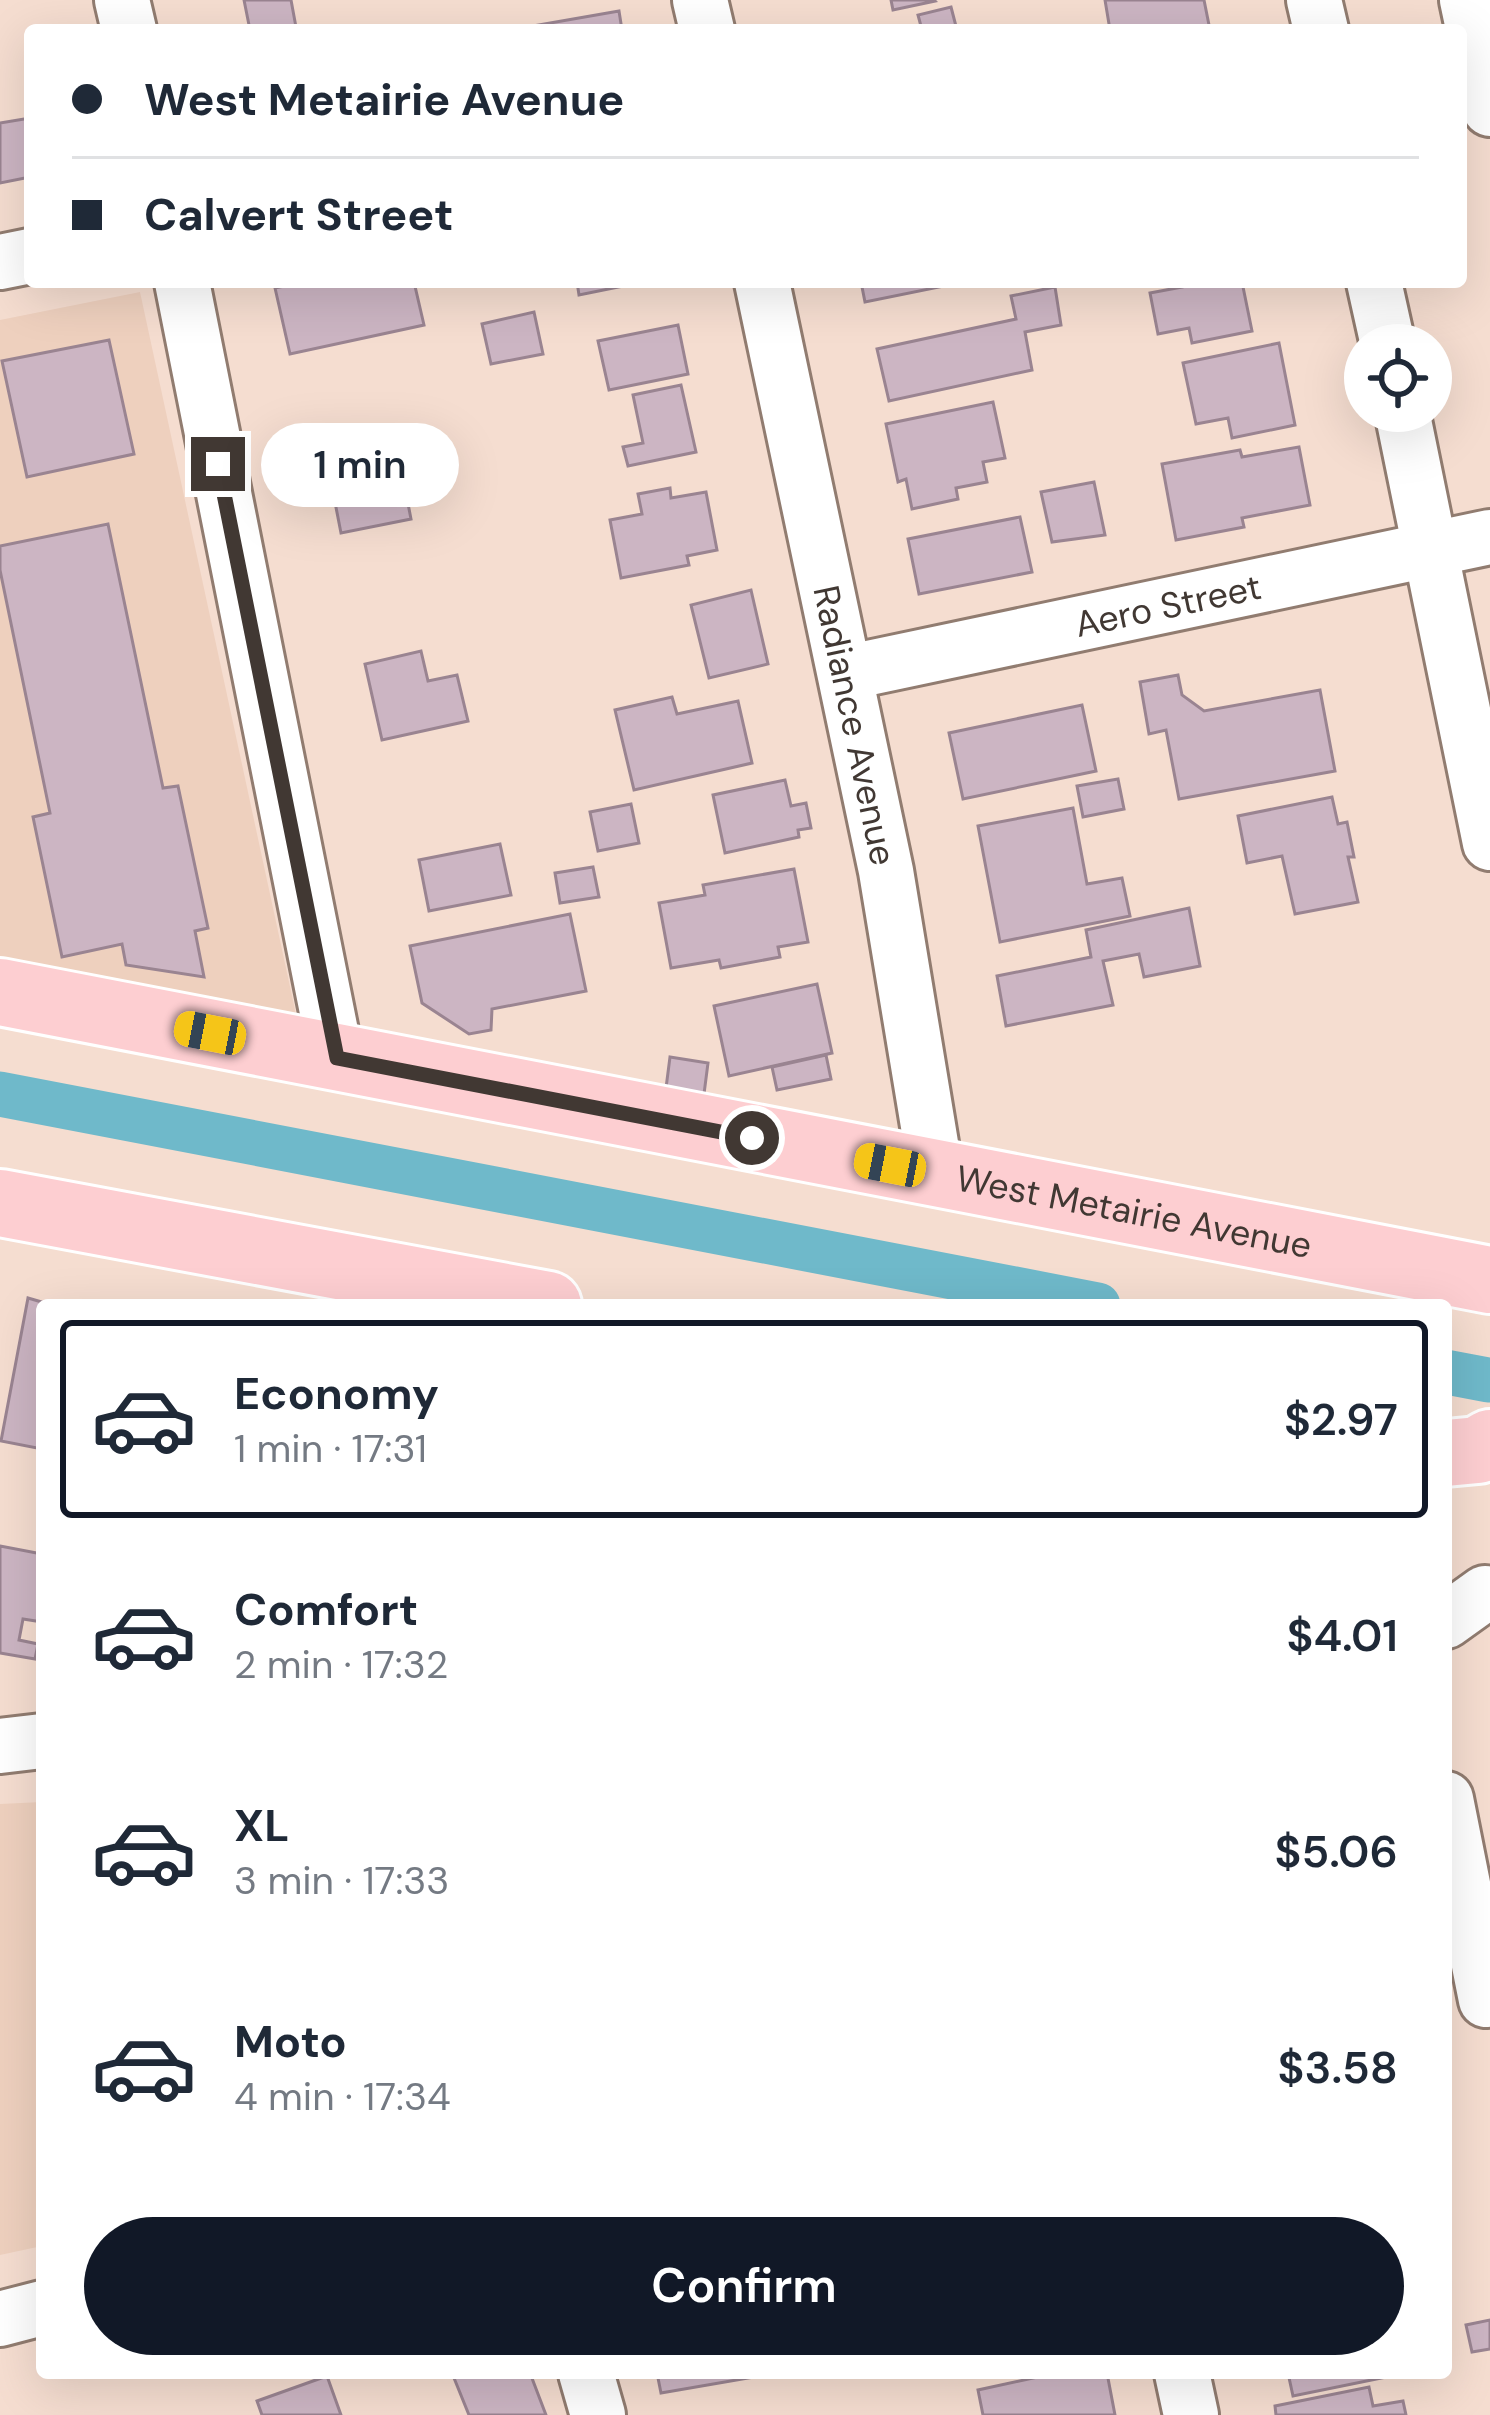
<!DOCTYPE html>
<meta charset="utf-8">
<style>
body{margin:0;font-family:"DM Sans",sans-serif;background:#f2f2f3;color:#1f2937;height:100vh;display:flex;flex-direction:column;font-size:45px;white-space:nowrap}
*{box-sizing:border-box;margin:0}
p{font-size:39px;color:#747a83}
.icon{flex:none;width:66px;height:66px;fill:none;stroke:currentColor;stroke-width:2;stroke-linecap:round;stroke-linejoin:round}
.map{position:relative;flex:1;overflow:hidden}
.drawer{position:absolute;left:36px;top:1299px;width:1416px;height:1080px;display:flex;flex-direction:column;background:#fff;border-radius:12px;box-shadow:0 12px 48px #0002}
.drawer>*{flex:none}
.banner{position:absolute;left:24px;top:24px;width:1443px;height:264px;border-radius:12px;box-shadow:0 12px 48px #0002;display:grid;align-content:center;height:264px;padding:0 48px;background:#fff}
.controls{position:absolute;left:1344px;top:324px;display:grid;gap:24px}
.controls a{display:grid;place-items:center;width:108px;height:108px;border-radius:50%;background:#fff;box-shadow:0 12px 48px #0002;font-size:60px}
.end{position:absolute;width:54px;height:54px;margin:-27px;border:15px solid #413833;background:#fff;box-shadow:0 0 0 6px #fff}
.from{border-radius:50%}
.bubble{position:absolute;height:84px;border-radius:42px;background:#fff;box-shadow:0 12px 48px #0002;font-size:39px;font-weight:600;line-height:84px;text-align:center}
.car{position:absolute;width:36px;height:72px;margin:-36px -18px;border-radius:15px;box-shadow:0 0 9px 3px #0007;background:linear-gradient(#f5c518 24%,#345 0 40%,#f5c518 0 76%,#345 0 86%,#f5c518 0)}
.banner b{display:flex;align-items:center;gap:42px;height:114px;font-size:45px}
.banner b+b{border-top:3px solid #e0e1e3}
.banner i{width:30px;height:30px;background:#1f2937}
ul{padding:21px 0 0;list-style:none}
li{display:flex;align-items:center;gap:36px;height:198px;margin:0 24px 18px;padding:0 24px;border:6px solid transparent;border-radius:12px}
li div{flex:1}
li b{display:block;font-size:45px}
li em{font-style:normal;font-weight:600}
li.selected{border-color:#111827}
li>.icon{width:108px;height:108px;stroke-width:1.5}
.action{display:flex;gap:24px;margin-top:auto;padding:24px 48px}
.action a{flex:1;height:138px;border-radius:72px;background:#111827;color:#fff;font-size:48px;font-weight:600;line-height:138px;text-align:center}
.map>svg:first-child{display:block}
</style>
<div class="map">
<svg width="1490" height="2415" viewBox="0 0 1490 2415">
<rect width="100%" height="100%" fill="#f5ddd0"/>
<!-- built -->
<g fill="#eed0be">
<polygon points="140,292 297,1019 0,965 0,320"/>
<polygon points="42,1802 42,2246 0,2255 0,1804"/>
</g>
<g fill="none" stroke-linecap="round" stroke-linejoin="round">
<!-- canal -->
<g stroke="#6fb9ca" stroke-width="45">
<polyline points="0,1094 1098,1305"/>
<polyline points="1446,1372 1488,1380"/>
</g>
</g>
<!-- building -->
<g fill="#ccb5c3" stroke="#9a8491" stroke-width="3">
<polygon points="244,0 291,0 296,27 250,30"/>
<polygon points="891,0 934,0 935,1 893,10"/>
<polygon points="1105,0 1204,0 1210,30 1110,30"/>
<polygon points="951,7 957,30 922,30 918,15"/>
<polygon points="619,11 622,30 510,30"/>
<polygon points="30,118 30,177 0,183 0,123"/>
<polygon points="303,282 414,282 424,325 290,354 275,288"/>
<polygon points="577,282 643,282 579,295"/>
<polygon points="861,282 953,282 954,284 865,302"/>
<polygon points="1181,282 1242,282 1252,331 1192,343 1189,328 1158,334 1150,293 1182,287"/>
<polygon points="1055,287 1061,325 1025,332 1032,370 889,401 877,349 1016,319 1011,296"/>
<polygon points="534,312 543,354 491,364 482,324"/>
<polygon points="678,325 688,374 609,390 598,341"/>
<polygon points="109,340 134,454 27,477 2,361"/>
<polygon points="1279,343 1295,425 1232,438 1228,418 1196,424 1183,363"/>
<polygon points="681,385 696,452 628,466 623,447 643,443 633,395"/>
<polygon points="993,402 1005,458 983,462 987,482 956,488 958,499 912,509 906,479 898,482 886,424"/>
<polygon points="1299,447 1310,505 1242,518 1244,527 1176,540 1162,464 1240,450 1242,457"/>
<polygon points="403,478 411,519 341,533 333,492"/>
<polygon points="1094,482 1105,535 1052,542 1041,492"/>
<polygon points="670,488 671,498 706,492 717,550 687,556 689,565 621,578 610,520 642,514 638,494"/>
<polygon points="1020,517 1032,572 919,594 908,539"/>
<polygon points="108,524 163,788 178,786 208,928 195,931 204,977 126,965 122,944 62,957 33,817 50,813 0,570 0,546"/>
<polygon points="751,590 768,664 709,678 691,605"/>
<polygon points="421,651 428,681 457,675 468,721 382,740 365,664"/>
<polygon points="1178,675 1182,695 1204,711 1320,690 1335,771 1179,799 1166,730 1149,734 1140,682"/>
<polygon points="672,697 677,714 738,701 752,763 634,790 615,710"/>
<polygon points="1082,705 1096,771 963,799 949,733"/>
<polygon points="1118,779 1124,809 1083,817 1077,786"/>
<polygon points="785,780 791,806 806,803 811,828 798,830 799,837 725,853 713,795"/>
<polygon points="1332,797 1338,824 1347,822 1354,857 1348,857 1358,902 1295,914 1282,856 1247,863 1238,816"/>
<polygon points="631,804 639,843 598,851 590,812"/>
<polygon points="1073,808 1087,884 1122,878 1130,916 1000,942 978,826"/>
<polygon points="500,844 511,895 429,911 419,860"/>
<polygon points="593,867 599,897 560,903 555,873"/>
<polygon points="794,869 808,942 778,947 780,957 721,968 719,960 671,968 659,903 705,895 703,885"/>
<polygon points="1189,908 1200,966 1144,977 1139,954 1103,961 1113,1005 1006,1026 997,976 1091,957 1086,930"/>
<polygon points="570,914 586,991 492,1009 491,1030 469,1034 422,1003 410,946"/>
<polygon points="817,984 832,1053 729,1076 714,1006"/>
<polygon points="826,1055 831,1079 777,1090 772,1067"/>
<polygon points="670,1057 708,1063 704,1094 666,1088"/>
<polygon points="28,1298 52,1305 42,1305 42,1449 1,1441"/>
<polygon points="0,1546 42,1554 42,1622 23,1619 19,1640 38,1644 35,1659 0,1653"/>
<polygon points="1490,2320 1490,2349 1472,2352 1466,2325"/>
<polygon points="452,2373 530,2373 546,2415 469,2415"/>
<polygon points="657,2373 754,2373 754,2377 661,2393"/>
<polygon points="1107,2373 1115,2415 983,2415 978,2390 1056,2373"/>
<polygon points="1288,2373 1401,2373 1401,2374 1293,2396"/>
<polygon points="327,2376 341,2415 262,2415 257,2401"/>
<polygon points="1369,2387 1373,2406 1403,2401 1406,2415 1276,2415 1275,2406"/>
</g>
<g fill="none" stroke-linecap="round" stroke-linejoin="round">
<defs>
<g id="minor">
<polyline points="122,0 129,30"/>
<polyline points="700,0 707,30"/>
<polyline points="1314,0 1321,30"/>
<polyline points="1467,0 1490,109"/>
<polyline points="0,262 30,256"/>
<polyline points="182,282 336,1057"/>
<path id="s1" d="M762 282 886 871 936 1174"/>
<polyline points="1374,282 1388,345"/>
<polyline points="1402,411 1490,843"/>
<path id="s2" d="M845 673 1490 537"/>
<polyline points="1446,1621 1485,1593"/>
<polyline points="0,1746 42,1741"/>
<polyline points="1446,1799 1486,2000"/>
<polyline points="0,2319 42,2308"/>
<polyline points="586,2373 598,2415"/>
<polyline points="1182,2373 1191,2415"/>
</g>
<g id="major">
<path id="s3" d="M0 992 1490 1280"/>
<polyline points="0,1203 548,1305"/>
<polyline points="1446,1453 1478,1450 1490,1443"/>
</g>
</defs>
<!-- minor casing -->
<use href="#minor" stroke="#917c70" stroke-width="60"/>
<!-- major casing -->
<use href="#major" stroke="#fff" stroke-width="72"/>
<!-- minor -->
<use href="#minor" stroke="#fff" stroke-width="54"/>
<!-- major -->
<use href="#major" stroke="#fdced1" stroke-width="66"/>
</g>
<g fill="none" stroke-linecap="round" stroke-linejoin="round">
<!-- route -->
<polyline stroke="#413833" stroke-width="15" points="218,464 337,1058 752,1138"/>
</g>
<g text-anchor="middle" stroke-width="10" stroke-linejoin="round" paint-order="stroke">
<!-- street labels -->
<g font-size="36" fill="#413833" stroke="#ffece1">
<text dy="13" stroke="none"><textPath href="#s2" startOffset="330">Aero Street</textPath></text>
<text dy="13" stroke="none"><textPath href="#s1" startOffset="453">Radiance Avenue</textPath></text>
<text dy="13" stroke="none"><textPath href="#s3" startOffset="1155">West Metairie Avenue</textPath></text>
</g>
</g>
</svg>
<div class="controls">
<a><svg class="icon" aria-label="locate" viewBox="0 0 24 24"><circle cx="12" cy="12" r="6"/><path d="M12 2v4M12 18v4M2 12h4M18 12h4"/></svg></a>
</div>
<i class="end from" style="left:752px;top:1138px"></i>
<i class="end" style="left:218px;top:464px"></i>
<div class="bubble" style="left:261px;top:423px;width:198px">1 min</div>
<i class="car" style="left:210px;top:1033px;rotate:281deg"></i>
<i class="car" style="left:890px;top:1165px;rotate:281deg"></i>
<div class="banner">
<b><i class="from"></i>West Metairie Avenue</b>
<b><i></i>Calvert Street</b>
</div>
<section class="drawer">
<ul>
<li class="selected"><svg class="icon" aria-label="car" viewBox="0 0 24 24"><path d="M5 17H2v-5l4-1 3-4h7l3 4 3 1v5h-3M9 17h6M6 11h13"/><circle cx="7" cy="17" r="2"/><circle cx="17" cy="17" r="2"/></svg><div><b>Economy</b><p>1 min · 17:31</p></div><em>$2.97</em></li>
<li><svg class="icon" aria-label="car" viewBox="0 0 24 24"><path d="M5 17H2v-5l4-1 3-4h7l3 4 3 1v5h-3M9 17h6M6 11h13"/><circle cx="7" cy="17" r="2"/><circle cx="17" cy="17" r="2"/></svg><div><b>Comfort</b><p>2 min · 17:32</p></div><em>$4.01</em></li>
<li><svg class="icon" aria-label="car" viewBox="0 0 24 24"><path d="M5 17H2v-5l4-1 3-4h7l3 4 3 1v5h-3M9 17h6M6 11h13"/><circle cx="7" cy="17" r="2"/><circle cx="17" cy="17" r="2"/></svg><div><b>XL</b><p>3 min · 17:33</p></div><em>$5.06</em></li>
<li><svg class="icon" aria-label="car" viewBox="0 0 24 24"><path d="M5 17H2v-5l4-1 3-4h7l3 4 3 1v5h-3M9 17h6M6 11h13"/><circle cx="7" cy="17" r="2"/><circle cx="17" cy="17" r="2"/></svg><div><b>Moto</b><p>4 min · 17:34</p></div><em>$3.58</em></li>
</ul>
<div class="action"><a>Confirm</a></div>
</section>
</div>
